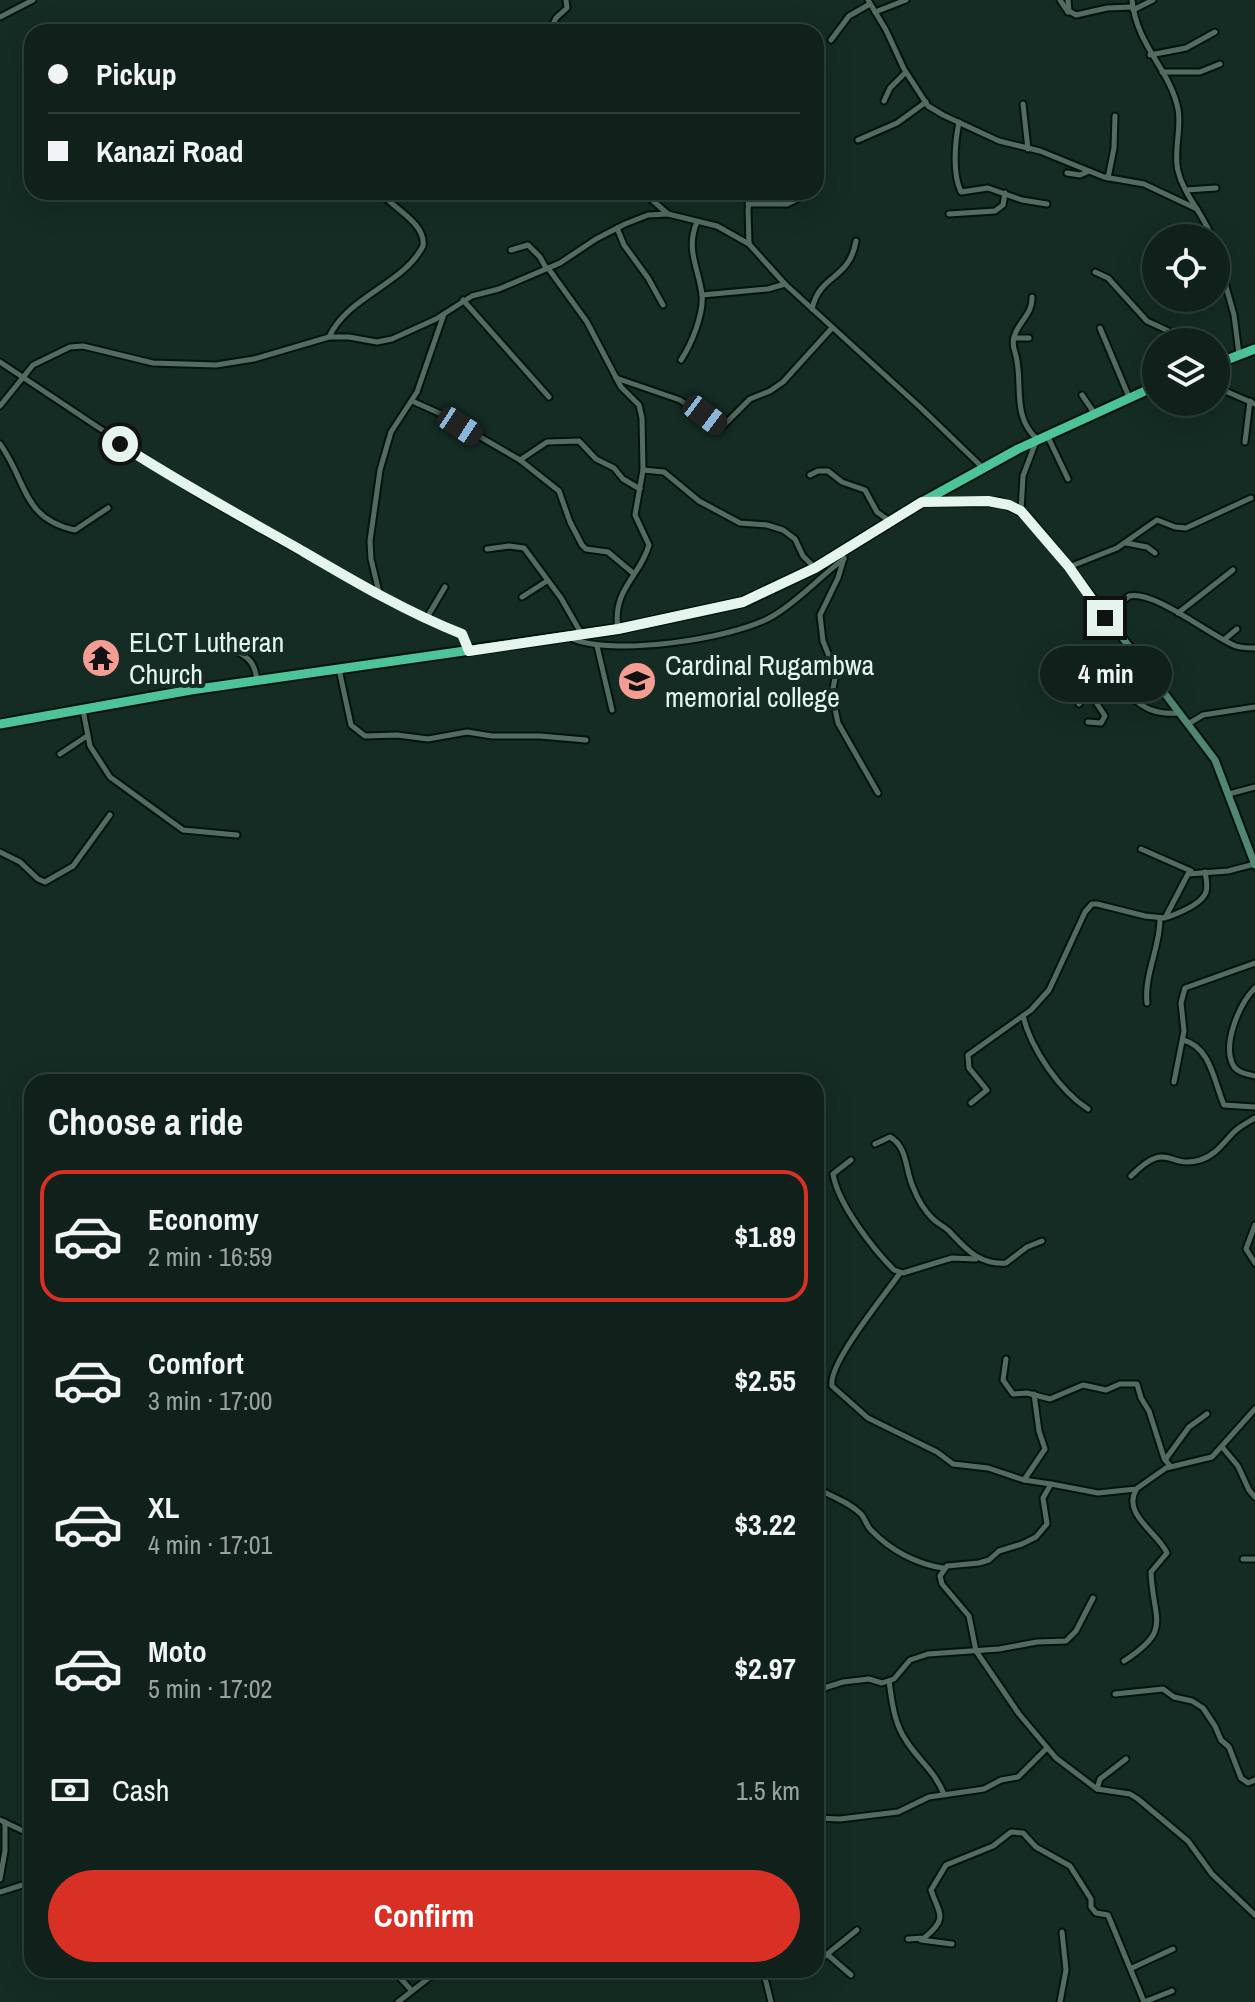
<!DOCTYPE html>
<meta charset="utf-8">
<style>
body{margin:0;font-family:"Archivo Narrow",sans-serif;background:#1d2e27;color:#f1f3f6;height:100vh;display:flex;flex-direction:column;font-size:30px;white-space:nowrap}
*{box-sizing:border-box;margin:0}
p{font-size:26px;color:#9ba3a2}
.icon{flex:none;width:44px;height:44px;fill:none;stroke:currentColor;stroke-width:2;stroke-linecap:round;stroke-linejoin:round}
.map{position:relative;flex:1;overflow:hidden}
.drawer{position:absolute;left:24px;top:1074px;width:800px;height:904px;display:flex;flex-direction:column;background:#0f211a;border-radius:24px;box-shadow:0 8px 32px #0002,0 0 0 2px #2f3e39}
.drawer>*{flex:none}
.top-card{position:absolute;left:24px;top:24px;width:800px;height:176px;border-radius:24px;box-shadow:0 8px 32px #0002,0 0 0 2px #2f3e39;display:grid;align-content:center;height:176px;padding:0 24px;background:#0f211a}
.tools{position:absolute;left:1142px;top:224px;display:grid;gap:16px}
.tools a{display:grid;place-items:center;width:88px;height:88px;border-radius:50%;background:#0f211a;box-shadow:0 8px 32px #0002,0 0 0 2px #2f3e39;font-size:40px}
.end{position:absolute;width:36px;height:36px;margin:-18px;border:10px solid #e6f4ee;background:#111;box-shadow:0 0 0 4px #111}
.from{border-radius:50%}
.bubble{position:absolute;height:56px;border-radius:28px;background:#0f211a;box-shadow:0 8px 32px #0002,0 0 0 2px #2f3e39;font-size:26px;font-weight:700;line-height:56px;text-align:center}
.car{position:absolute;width:24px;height:48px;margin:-24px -12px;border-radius:10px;box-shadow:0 0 6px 2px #0007;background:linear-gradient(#222 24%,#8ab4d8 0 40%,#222 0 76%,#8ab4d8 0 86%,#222 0)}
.top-card b{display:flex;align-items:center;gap:28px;height:76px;font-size:30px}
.top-card b+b{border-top:2px solid #2f3e39}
.top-card i{width:20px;height:20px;background:#f1f3f6}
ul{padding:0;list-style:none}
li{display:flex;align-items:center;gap:24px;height:132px;margin:0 16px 12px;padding:0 8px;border:4px solid transparent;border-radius:24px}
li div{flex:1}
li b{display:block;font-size:30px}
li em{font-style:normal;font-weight:700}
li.selected{border-color:#d93025}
li>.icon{width:72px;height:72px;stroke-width:1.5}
h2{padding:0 24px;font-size:36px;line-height:96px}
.pay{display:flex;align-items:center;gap:20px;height:88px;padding:0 24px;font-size:30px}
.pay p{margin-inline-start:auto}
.primary-button{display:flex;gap:16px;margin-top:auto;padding:16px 24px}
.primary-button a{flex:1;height:92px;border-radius:48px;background:#d93025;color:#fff;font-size:32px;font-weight:700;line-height:92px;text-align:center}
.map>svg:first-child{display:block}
</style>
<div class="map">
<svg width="1255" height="2002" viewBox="0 0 1255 2002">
<rect width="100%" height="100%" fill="#142c23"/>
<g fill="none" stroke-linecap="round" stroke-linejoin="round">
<defs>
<g id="street">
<polyline points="868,0 886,30 904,69 928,106 943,115 999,141 1040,151 1104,177 1144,184 1197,209"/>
<polyline points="1060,0 1068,12"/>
<polyline points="1068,0 1069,11 1076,15 1107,8 1132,7"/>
<path d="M1132 0C1137 47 1170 69 1178 109 1182 129 1173 151 1178 171 1184 196 1204 214 1212 238"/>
<polyline points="1133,10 1153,0"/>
<polyline points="875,12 906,0"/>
<polyline points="0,17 33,0"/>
<polyline points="549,32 556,18 567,8 566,0"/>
<polyline points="831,40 849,16 870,4"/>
<polyline points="1150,55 1186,48 1215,32"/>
<polyline points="1162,72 1200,72 1220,64"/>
<polyline points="884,101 890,88 906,72"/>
<polyline points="1023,104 1028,149"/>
<path d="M959 122C955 142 952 173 961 192L988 188 1022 200 1047 204"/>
<polyline points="858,140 897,123 926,102"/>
<polyline points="1067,173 1080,175 1087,172"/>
<polyline points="1108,178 1114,148 1115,116"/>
<polyline points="1186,190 1216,188"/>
<polyline points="643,192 668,214 717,226 749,244 785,284 922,409 983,468"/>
<polyline points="748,204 787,204 804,196"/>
<polyline points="949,214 995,211 1003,205 1005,193"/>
<polyline points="617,228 624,245 648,278 663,305"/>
<polyline points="1180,237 1184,238"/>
<polyline points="749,243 748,210 750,192"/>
<polyline points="511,250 528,245 540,257 546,268"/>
<polyline points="1216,251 1234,315 1239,354"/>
<path d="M548 268 587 322 621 387 639 405 642 418 643 470 635 515 649 545C640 577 612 589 618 629"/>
<polyline points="1095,272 1108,278 1147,321 1192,342"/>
<polyline points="702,295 768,289 785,284"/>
<polyline points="463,300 549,397"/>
<path d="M812 309C820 273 849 281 856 241"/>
<polyline points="1100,328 1129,397"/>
<path d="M329 337C349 295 403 285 423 246 426 226 400 212 387 199"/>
<polyline points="1014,338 1029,338"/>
<path d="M681 360C691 345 704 314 702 295 699 268 685 250 697 222"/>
<polyline points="0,362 200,495 359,584 432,622 462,634 468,650"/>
<polyline points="616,378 680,400 718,425 724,425 750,399 770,391 783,382 832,328"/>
<polyline points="1216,387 1255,404"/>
<polyline points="1082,395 1095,414"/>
<polyline points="412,401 439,413 520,460 559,491 570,522 582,545 586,549 608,552 633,573"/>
<polyline points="0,406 33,365 70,347 83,346 153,363 216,365 254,359 329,337 349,337 377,342 392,339 436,319 472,296 499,289 560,263 596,239 625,224 648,215 668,214"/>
<polyline points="1047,435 1068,479"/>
<polyline points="1245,442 1250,401"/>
<path d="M0 444C27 481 22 519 75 530L108 508"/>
<polyline points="520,460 547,442 579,441 596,459 614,468 623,479 640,489"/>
<polyline points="643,470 664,472 699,501 740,523 767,525 783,530 795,539 803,556 815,568"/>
<polyline points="810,475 818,471 828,471 842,482 865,490 877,512 891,522"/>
<path d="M1021 511 1023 476 1037 439C1013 417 1022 389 1017 361 1016 351 1011 347 1014 337 1018 322 1033 314 1032 297"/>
<polyline points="1126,543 1147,547 1155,553"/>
<polyline points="487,549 509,546 524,548 561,598 581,633"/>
<polyline points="844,558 838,578 820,615 823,641 836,673 832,694 838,723 878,793"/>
<polyline points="1069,567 1117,548 1157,520 1175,527 1186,528 1251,498"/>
<polyline points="379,592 371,559 370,541 380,470 391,432 417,392 444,314"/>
<polyline points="522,597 547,581"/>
<polyline points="1178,613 1233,570"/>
<path d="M1105 617 1129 596C1155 590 1210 636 1236 646 1242 648 1249 648 1255 648"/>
<polyline points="426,619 445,587"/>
<path d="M571 638C611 657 732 639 771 617 798 602 819 577 844 559"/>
<polyline points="1225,639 1237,629"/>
<path d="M221 640C239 658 253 651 257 680"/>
<polyline points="597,646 612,710"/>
<polyline points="1066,659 1086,692"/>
<polyline points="339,669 351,725 365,736 397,735 428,739 467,732 492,736 540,736 586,740"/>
<path d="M1079 704 1086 692 1106 681C1136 694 1139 716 1178 713"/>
<polyline points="83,710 90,746 110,777 183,830 237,835"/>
<polyline points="1088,722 1101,723 1105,716 1088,690"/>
<polyline points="1188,724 1203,715 1255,707"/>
<polyline points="60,754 87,736"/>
<polyline points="1229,794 1255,787"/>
<polyline points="1141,849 1191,871"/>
<polyline points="0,852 20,862 38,879 45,882 73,866 110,815"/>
<path d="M1168 917C1179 913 1202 904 1206 892 1208 886 1206 877 1205 872"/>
<path d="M1255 988C1240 1003 1222 1043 1233 1065 1237 1073 1247 1074 1255 1076"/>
<path d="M1147 1003C1144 974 1160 948 1160 919"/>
<path d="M1023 1016C1031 1049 1060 1091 1088 1109"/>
<path d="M1183 1040C1211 1047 1214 1082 1224 1105L1255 1107"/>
<polyline points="1174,1082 1184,1031 1181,1003 1185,988 1255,963"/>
<polyline points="971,1103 987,1090 969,1068 968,1055 1031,1010 1049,990 1085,912 1092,904 1097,904 1145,916 1165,918 1188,874 1228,871 1255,864"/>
<path d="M875 1144 890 1137C908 1147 905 1170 913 1187 917 1198 925 1211 933 1219 938 1224 944 1226 949 1231 966 1249 979 1265 1006 1263L1027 1247 1042 1241"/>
<path d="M851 1160 833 1174C838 1204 873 1249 894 1270L903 1273 952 1258 976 1259"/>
<path d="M1131 1176C1169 1138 1167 1170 1200 1160 1216 1155 1223 1143 1234 1132 1240 1126 1248 1122 1255 1118"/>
<polyline points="1255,1225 1246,1249 1255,1263"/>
<path d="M900 1273C885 1295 828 1363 832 1386L868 1418 937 1452 953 1464 988 1468 1024 1480 1051 1484"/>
<polyline points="1006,1359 1003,1380 1013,1394 1027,1393 1050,1399 1083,1385 1106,1390 1120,1384 1137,1384 1141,1398 1149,1411 1164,1458 1170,1466"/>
<polyline points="1255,1409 1212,1457 1166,1468 1136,1489 1098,1493 1051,1484 1043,1498 1047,1524 1036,1537 1022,1544 999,1551 989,1560 979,1563 947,1566 940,1576 942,1584 969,1616 976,1651 1019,1714 1056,1758 1097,1789 1130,1794 1138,1799 1188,1841 1212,1874 1255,1915"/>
<polyline points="1223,1448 1238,1466 1249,1490 1255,1497"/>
<polyline points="1165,1460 1189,1427 1207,1414"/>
<polyline points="1024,1480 1045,1449 1039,1431 1034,1394"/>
<path d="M816 1488C831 1496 849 1502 861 1514 865 1518 866 1525 871 1530 890 1550 916 1564 943 1568"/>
<polyline points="1243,1559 1255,1559"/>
<path d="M1124 1661C1173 1629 1153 1622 1151 1572L1167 1553C1158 1533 1122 1514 1136 1490"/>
<path d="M889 1681C892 1702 894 1724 907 1742 921 1763 933 1769 944 1794"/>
<polyline points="816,1694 827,1687 843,1682 869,1679 882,1683 894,1679 910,1660 928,1654 999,1649 1037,1642 1066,1641 1076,1631 1093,1598"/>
<polyline points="1115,1694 1163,1689 1174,1697 1192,1701 1203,1708 1215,1726 1221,1740 1229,1747 1241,1778 1248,1783 1255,1780"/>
<polyline points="1097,1789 1100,1779 1126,1759"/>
<polyline points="816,1818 840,1819 898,1812 929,1797 984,1789 1001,1780 1018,1777 1047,1748"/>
<polyline points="0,1820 32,1835"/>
<polyline points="0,1879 5,1851 5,1822"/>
<polyline points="0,1892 32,1882"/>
<path d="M908 1939 924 1938C949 1918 939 1914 931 1890L946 1865 993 1846 1011 1832 1023 1833 1036 1847 1070 1866 1091 1899V1907L1096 1913 1108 1915 1144 2002"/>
<polyline points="921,1940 952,1944"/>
<polyline points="828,1955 851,1975"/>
<polyline points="816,1963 857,1930"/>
<polyline points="1132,1968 1173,1949"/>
<polyline points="393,1970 412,1991"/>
<polyline points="763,1970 771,2002"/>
<polyline points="398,2002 439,1970"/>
<polyline points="1060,2002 1066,1970 1062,1932"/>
<polyline points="1144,2002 1172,1991"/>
</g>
<polyline id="secondary" points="922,502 1000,502 1021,511 1031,521 1069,567 1215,760 1255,865"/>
<g id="highway">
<polyline points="1216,364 1255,349"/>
<polyline points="0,724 191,690 618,629 743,602 815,568 922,502 1018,449 1156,386"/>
</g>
</defs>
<!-- street casing -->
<use href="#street" stroke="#00140c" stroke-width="9"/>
<!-- secondary casing -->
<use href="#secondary" stroke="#00140c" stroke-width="11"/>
<!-- highway casing -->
<use href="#highway" stroke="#00140c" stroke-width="13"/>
<!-- street -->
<use href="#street" stroke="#526c61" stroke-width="5"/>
<!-- secondary -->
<use href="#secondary" stroke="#508672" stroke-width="7"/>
<!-- highway -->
<use href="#highway" stroke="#4cc399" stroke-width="9"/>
</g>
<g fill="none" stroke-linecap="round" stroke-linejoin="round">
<!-- route -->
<path stroke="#e6f4ee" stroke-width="10" d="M120 444C178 482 239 515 299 549 352 580 406 612 462 634L469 651 618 629 743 602 815 568 922 502 988 501 1009 505 1021 511 1069 567 1105 618"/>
</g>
<!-- icons -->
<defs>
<symbol id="temple-disc" viewBox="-11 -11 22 22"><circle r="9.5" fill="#f59c93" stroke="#142c23"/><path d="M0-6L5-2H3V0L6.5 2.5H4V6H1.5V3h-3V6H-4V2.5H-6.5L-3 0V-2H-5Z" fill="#111"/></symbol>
<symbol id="university-disc" viewBox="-11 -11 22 22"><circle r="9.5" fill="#f59c93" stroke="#142c23"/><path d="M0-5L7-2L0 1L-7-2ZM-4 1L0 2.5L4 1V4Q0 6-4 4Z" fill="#111"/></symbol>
</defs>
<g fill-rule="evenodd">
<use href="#temple-disc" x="79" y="636" width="44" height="44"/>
<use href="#university-disc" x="615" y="659" width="44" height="44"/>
</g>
<g text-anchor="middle" stroke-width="8" stroke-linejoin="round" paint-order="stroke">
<!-- poi labels -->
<g font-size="28" fill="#e6f4ee" stroke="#142c23" text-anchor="start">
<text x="129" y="652">ELCT Lutheran<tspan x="129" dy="32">Church</tspan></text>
<text x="665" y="675">Cardinal Rugambwa<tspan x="665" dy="32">memorial college</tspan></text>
</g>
</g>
</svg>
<div class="tools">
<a><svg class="icon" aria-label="locate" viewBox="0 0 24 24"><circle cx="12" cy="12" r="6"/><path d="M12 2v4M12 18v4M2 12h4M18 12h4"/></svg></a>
<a><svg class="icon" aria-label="layers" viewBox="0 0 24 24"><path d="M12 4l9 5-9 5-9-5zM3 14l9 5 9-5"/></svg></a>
</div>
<i class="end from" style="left:120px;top:444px"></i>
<i class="end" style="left:1105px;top:618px"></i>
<div class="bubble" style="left:1040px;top:646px;width:132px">4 min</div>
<i class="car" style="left:705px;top:415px;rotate:127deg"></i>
<i class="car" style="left:460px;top:426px;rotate:123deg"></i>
<div class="top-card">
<b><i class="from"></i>Pickup</b>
<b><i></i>Kanazi Road</b>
</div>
<section class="drawer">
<h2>Choose a ride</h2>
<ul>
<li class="selected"><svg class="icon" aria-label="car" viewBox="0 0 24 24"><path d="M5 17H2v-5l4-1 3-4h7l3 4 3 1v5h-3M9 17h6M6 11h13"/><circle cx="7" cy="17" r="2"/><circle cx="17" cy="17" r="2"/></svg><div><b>Economy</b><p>2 min · 16:59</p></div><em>$1.89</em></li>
<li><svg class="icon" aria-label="car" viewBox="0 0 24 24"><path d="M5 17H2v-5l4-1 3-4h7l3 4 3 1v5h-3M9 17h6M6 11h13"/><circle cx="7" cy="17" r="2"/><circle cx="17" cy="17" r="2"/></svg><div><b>Comfort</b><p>3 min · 17:00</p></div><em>$2.55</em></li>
<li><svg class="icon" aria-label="car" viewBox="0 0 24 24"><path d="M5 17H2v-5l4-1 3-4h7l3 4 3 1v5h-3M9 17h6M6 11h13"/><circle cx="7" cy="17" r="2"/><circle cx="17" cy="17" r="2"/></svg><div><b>XL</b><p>4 min · 17:01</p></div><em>$3.22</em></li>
<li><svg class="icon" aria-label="car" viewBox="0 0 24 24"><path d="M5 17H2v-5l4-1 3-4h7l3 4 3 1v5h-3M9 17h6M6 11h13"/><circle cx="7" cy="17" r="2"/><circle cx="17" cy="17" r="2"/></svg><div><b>Moto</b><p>5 min · 17:02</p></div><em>$2.97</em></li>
</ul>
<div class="pay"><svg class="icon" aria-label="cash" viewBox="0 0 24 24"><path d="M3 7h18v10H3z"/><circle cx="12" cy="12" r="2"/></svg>Cash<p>1.5 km</p></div>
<div class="primary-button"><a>Confirm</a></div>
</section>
</div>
